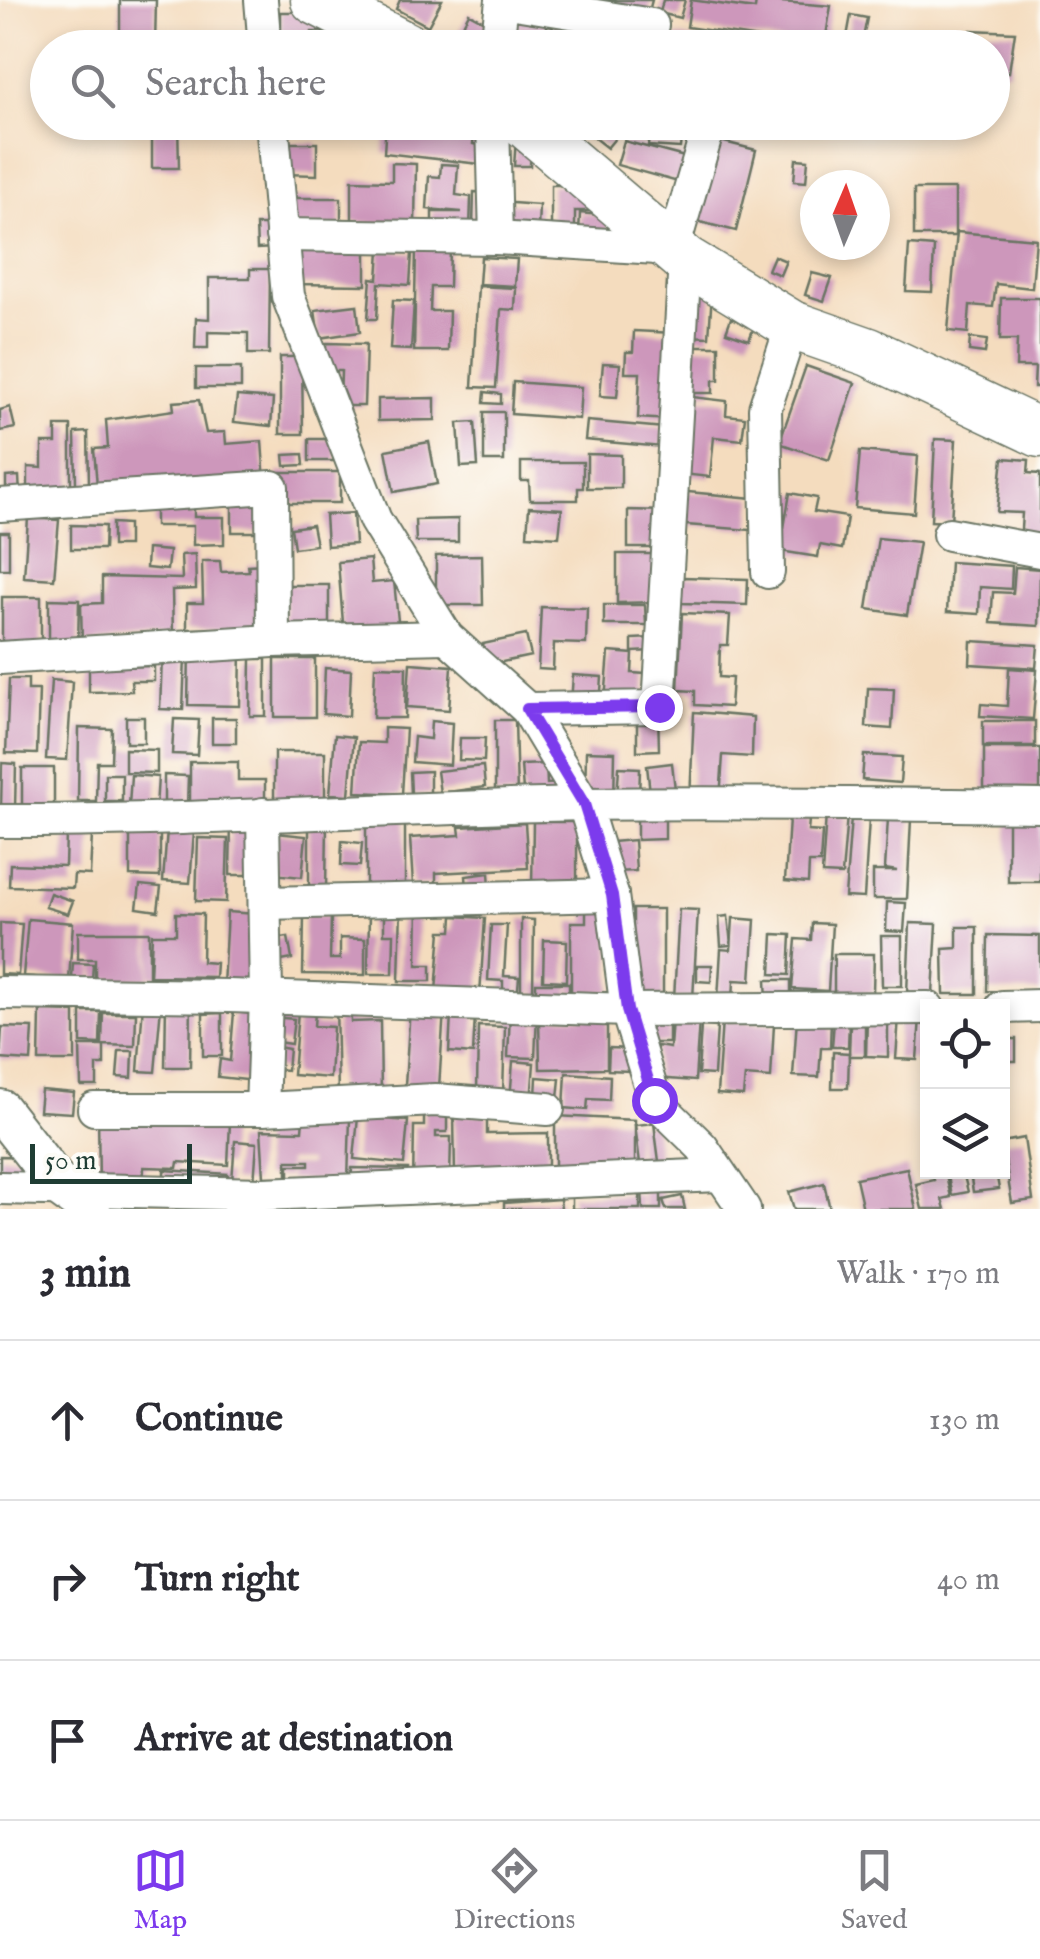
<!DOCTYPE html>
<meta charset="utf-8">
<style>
:root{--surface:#fff;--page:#f2f2f3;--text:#2b2b33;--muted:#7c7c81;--line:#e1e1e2;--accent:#7c3aed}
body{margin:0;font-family:"IM FELL English",serif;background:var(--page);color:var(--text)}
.controls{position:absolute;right:30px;bottom:30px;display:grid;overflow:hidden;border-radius:0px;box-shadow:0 5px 15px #0003}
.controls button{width:90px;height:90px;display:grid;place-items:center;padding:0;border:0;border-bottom:2px solid var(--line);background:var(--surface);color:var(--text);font:50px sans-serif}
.compass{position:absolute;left:800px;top:170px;width:90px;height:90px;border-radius:50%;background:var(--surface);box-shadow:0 5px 15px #0003;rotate:2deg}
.scale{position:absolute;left:30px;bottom:25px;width:162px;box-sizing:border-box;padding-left:10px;border:5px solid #1f3d34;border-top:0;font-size:28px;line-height:35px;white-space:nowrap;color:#1f3d34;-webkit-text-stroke:8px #fdfcf7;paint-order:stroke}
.stop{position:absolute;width:30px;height:30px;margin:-22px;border:8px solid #7c3aed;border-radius:50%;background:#fff}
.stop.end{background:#7c3aed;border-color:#fff;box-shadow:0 2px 10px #0008}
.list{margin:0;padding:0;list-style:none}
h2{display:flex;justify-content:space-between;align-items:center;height:130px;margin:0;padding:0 40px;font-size:42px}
h2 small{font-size:32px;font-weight:400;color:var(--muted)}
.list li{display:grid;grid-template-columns:65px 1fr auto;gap:30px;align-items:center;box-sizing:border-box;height:160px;padding:0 40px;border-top:2px solid var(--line)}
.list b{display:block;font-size:38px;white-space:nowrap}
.list em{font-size:32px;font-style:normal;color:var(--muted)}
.icon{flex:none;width:55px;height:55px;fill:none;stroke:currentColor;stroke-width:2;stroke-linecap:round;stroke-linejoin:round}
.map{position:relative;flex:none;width:1040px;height:1209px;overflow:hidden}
.search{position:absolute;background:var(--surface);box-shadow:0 5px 15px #0003;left:30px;right:30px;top:30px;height:110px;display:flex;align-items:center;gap:25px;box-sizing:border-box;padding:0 35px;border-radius:55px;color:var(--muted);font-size:38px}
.sheet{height:610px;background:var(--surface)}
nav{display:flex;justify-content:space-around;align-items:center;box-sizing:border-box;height:140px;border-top:2px solid var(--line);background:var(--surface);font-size:28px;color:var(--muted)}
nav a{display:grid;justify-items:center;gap:5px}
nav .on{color:var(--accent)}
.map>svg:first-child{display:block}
.building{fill:#cd97bb}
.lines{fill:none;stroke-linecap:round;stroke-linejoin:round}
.minor-casing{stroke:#6a7564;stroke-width:36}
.major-casing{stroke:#6a7564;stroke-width:44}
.highway-casing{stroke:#6a7564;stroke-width:51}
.minor{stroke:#fff;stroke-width:32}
.major{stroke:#fff;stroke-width:40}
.highway{stroke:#fff;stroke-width:48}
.route{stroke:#7c3aed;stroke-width:12}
</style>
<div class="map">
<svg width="1040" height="1209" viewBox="0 0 1040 1209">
<rect width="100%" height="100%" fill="#fdfcf7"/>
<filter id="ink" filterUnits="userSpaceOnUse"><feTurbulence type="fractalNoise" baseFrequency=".01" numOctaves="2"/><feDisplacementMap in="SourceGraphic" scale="20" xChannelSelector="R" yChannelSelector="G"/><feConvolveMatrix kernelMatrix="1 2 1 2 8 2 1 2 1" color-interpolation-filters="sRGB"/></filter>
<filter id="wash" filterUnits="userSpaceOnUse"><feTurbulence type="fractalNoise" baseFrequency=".0048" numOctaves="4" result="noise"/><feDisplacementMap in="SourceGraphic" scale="40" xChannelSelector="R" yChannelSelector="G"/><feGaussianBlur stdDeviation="2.25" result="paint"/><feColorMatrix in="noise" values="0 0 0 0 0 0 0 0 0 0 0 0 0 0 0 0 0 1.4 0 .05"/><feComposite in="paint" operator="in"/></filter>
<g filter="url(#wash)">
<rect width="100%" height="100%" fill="#f4dcbe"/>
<g id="blocks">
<g class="building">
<polygon points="120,0 156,0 155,48 120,48"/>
<polygon points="400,0 442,0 428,26 396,9"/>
<polygon points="590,0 652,0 647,19"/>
<polygon points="663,0 685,0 680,18 660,13"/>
<polygon points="691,0 755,9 756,0 831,6 824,48 687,27"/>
<polygon points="514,5 550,15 545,35 509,25"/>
<polygon points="281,12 320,12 321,32 312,32 312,48 281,48"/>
<polygon points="469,13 493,26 482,48 453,43"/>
<polygon points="555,13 586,20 581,41 551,35"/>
<polygon points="851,15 867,18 861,48 845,48"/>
<polygon points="596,20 652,38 648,48 608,48 589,42"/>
<polygon points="971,30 1015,32 1009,72 992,70 992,48 947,48 949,35 970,38"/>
<rect x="323" y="31" width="21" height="17"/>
<polygon points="677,36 699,41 698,48 674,48"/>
<polygon points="152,122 178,122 179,168 152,168"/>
<polygon points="386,122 475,122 473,144 481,145 480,164 384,153"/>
<polygon points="574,122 621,122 625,126 607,148"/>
<polygon points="650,125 682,128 680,148 648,146"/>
<polygon points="516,139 531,140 530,166 514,166"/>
<polygon points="716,140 756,150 736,231 696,221"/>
<polygon points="624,141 692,159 685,184 617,165"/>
<polygon points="283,143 317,143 317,175 283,174"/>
<polygon points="796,159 808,160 806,182 794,181"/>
<polygon points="392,163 416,164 415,225 352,222 352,180 392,181"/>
<polygon points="441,164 458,165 456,195 471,197 470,230 432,230 432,212 462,212 427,209 429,176 440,177"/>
<polygon points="551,185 574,185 593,211 575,211 575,228 551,228"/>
<rect x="914" y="189" width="41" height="47"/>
<polygon points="474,192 488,193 488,227 473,227"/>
<rect x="286" y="198" width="55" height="29"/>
<polygon points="499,202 539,205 538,230 497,227"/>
<polygon points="580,213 609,216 608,235 579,233"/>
<polygon points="256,225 273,225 274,248 257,249"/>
<polygon points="957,232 1036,239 1032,288 996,284 993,307 970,305 968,333 948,331"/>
<polygon points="294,240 366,241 366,285 294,284"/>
<polygon points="909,245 934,247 932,292 906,291"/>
<polygon points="416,248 450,248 449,287 431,287 430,311 449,311 448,351 414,351"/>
<polygon points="380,250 412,253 410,285 379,283 377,319 368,319 371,278 378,279"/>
<polygon points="774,256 786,261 780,275 768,270"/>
<polygon points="481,257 517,259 515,286 479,284"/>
<polygon points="250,269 270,269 269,354 248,354 248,333 208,332 208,348 195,348 196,318 209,319 209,278 250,278"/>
<polygon points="812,273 832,278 824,301 805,295"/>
<polygon points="478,286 516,288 515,310 501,309 496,388 472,387"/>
<polygon points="688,290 712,292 709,337 685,336"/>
<polygon points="1001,298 1040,298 1040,387 1034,387 1035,367 1016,367 1017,340 1000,340"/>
<polygon points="393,300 414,301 411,350 390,349"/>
<polygon points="357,305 360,332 319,338 315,310"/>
<polygon points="731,318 754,327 749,340 726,332"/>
<polygon points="634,331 674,333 670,420 638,418 640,373 625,373 626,352 633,352"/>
<polygon points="970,338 987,340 985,353 969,351"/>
<polygon points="326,343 366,344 364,406 340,406 341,371 326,371"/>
<polygon points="689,346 719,346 719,380 713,380 713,393 688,393"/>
<polygon points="280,357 302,357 303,434 280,434"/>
<polygon points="603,363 620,364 617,397 600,396"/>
<polygon points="806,366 855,383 829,460 779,443"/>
<rect x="196" y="368" width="45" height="20"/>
<polygon points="513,382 581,387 579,419 511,414"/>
<polygon points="485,392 501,394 501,404 484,403"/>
<polygon points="237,396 273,399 271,426 234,422"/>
<polygon points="684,396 727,401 726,415 745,417 742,440 714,437 710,477 681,474"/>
<polygon points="435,398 435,420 378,421 378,399"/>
<polygon points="199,400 206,433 225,432 226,444 262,441 265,483 97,486 94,449 108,448 106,420 174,410 173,402"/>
<polygon points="10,407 15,428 0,431 0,410"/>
<rect x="484" y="412" width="20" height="49"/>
<polygon points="587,421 664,428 662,447 585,440"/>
<polygon points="475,422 478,466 461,467 458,423"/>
<polygon points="56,426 71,426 71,495 28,494 28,467 42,468 42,443 56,443"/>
<polygon points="88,432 89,484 76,484 75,433"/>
<rect x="309" y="439" width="27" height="22"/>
<polygon points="935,439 956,440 951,522 931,521"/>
<polygon points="429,442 437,484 394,492 386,450"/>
<polygon points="860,451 918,456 914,513 855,508"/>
<polygon points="303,454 304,465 285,466 284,455"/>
<polygon points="587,454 621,455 621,488 587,488"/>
<polygon points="1003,458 1029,460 1028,473 1040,474 1040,547 1020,545 1022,513 997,512"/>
<polygon points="521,462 583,462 583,488 578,488 578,500 530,500 529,481 521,481"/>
<rect x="278" y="472" width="62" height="31"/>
<polygon points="19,476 20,496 6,497 6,477"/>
<polygon points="677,491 753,498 750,530 674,524"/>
<polygon points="790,493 817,498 814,512 847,517 842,549 820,545 818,557 780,551"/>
<polygon points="232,500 265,501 264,532 232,532"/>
<polygon points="155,507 194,507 194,517 224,517 224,544 193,545 193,526 155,526"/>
<polygon points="529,507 562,509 559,537 527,535"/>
<polygon points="628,510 666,511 665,548 628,548"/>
<polygon points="353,513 355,544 327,546 325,515"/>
<polygon points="28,518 59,520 54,579 24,577"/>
<polygon points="458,519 458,542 416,542 415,520"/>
<polygon points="112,523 128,524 128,546 112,546"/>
<polygon points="71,525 105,526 104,549 71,549"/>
<polygon points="312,525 316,545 294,548 291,528"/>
<rect x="0" y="532" width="9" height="37"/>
<polygon points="878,538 919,542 907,615 867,609"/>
<polygon points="147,549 169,551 167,570 146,568"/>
<polygon points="195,554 196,589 172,590 173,636 82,644 81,604 102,603 102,577 182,579 181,555"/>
<polygon points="617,554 660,554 660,602 617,603"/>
<polygon points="482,555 483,605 436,605 436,556"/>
<polygon points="370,559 372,583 394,581 399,631 344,635 338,562"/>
<polygon points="202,561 220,561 221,572 249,571 248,565 265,564 266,628 187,629 187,603 203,603"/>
<polygon points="950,562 1012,566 1011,589 980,587 979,614 947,612"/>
<polygon points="1015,567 1040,569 1039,626 991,623 993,592 1013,593"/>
<polygon points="682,577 748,579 747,605 681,603"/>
<polygon points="285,585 329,585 329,629 285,628"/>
<polygon points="2,597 41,597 41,652 2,651"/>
<polygon points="49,599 79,600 78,646 49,646"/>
<polygon points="604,605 645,605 646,625 604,625"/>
<polygon points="541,607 587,608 586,644 554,643 553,670 538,669"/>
<polygon points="682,613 730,615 728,645 720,645 719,677 732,678 730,707 695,705 695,691 678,690"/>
<polygon points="526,635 531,656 488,665 483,644"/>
<polygon points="652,638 653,651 632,652 632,639"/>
<polygon points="971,641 1038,645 1036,668 970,664"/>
<polygon points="189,648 241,648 240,706 188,705"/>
<polygon points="609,652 633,654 632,673 646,674 644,704 605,701"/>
<polygon points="162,656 185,657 183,710 160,709"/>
<polygon points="251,659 266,659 266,716 250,716"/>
<rect x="275" y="659" width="40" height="58"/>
<polygon points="89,661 116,667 154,666 154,681 131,681 132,691 89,692"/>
<polygon points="410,663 452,666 449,710 407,707"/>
<polygon points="375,666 406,667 405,718 373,718"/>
<polygon points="325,668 351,670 349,716 323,714"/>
<polygon points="1009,668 1037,670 1033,719 980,716 981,704 1007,706"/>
<polygon points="573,675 602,677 600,705 571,703"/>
<polygon points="9,679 28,679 28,690 39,690 37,754 6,753"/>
<polygon points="51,680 72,682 67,760 46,759"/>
<polygon points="868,688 894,689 892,729 866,727"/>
<polygon points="637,711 658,711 659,750 637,751"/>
<polygon points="694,712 753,717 752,757 723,755 720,800 690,799"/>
<rect x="126" y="717" width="18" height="26"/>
<rect x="212" y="718" width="24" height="25"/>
<polygon points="174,719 199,720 197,755 172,754"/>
<polygon points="495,720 515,720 517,796 495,796"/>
<polygon points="431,721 452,723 450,765 412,762 414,737 430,739"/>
<rect x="983" y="721" width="52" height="25"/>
<polygon points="79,728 112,729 111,762 97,762 96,801 78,801"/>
<polygon points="384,728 406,729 402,794 356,792 359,742 384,743"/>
<polygon points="335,735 354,737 349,795 330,794"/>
<polygon points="460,738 485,738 484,761 459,760"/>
<rect x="984" y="748" width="56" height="41"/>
<polygon points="125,749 157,750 157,773 125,772"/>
<polygon points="586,751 615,752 614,803 585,803"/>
<rect x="274" y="752" width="51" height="49"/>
<polygon points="864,755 902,757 900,783 862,780"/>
<polygon points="190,762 238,762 238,780 265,780 265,801 190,804"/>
<polygon points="2,763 16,764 15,809 1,809"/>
<polygon points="672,763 676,798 651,801 647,766"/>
<polygon points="546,764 547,784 562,783 563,801 524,804 521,765"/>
<polygon points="483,766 485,787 440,793 437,771"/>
<polygon points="619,767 640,768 639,799 617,798"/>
<polygon points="22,768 54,768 54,811 22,812"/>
<polygon points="430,771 430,794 411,794 410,772"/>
<rect x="105" y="774" width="17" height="27"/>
<polygon points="131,775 158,777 156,808 129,806"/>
<polygon points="164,775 188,776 187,806 164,806"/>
<rect x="1008" y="810" width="32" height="72"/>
<polygon points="826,814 847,815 842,875 822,874"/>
<polygon points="637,815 665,816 665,839 637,840"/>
<rect x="366" y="817" width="39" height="79"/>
<polygon points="851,817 869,819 864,898 845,897"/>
<polygon points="888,818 911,819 907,899 873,899 873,871 897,871 885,869"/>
<polygon points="789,819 809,820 808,831 822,832 820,863 809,863 808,883 785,881"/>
<polygon points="231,820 261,820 260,875 230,875"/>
<polygon points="533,822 577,822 577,889 532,889"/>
<polygon points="309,823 327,823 326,889 309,888"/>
<polygon points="525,823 528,868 436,873 436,884 413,885 410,838 460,835 459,827"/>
<polygon points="167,830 194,832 190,883 163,881"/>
<polygon points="130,833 160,833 160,877 130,876"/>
<polygon points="276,833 306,836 302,877 272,874"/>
<polygon points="66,834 92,835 90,875 74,874 73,888 9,886 10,864 65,866"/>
<polygon points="198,838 228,839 226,902 196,901"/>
<polygon points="634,840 636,871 614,872 612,842"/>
<polygon points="342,841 362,843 360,866 341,865"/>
<polygon points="489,873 490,886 467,888 466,876"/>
<polygon points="140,885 161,887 158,911 137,908"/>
<polygon points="50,893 73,901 68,914 45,907"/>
<polygon points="887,902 906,903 904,932 886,931"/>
<polygon points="401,906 418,906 417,965 431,965 431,981 399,981"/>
<polygon points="586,907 610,907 611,992 571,993 571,922 586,922"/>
<rect x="633" y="909" width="30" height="89"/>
<polygon points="679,909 698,910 693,999 674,998"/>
<polygon points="369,910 384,910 384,934 394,934 393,974 368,974"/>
<polygon points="227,912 256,914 252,987 223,986"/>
<polygon points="176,913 203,914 202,962 216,963 215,977 150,976 152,934 176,934"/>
<polygon points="304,915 331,916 330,959 340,959 340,938 365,939 365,975 303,974"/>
<polygon points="453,916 485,918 480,995 436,991 441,931 452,931"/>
<polygon points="728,916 731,945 721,946 719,917"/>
<polygon points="733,918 755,920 751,981 734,980 733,1000 718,999 721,949 731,950"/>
<polygon points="28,919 73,923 69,980 23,976"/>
<polygon points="521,919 534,920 533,993 521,993"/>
<polygon points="0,923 22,924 18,975 0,974"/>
<polygon points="812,923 832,924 828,991 792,989 796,939 811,940"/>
<polygon points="910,923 937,924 933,994 907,993"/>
<polygon points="491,925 507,925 504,976 519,977 517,999 503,998 503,981 488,980"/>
<polygon points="957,927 977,927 977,994 944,994 943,949 957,948"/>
<polygon points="78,932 149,932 149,979 95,979 95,959 78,959"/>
<polygon points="773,934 791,935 789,975 771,974"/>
<polygon points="988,935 1040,936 1040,992 987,991"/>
<polygon points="881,936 902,936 902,986 882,986"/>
<polygon points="288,937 292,959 271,963 268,940"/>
<polygon points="544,940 567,941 566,981 543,980"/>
<polygon points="834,954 874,954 873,992 834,992"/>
<polygon points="73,963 93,964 92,979 72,978"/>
<polygon points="697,965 712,965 711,982 697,981"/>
<polygon points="766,980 791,980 791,1001 767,1001"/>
<rect x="536" y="983" width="33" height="14"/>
<polygon points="166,1000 191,1001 190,1067 165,1067"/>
<polygon points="336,1003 350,1003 351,1022 380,1021 381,1096 338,1097"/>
<polygon points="143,1004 161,1006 155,1072 138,1071"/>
<polygon points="410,1007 444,1009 439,1088 405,1085"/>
<polygon points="40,1011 75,1012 75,1061 39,1061"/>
<polygon points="298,1011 315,1012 314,1026 333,1027 330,1078 293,1075"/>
<polygon points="81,1012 101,1012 100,1044 81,1043"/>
<polygon points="234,1012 261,1015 256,1081 218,1077 220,1059 230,1061"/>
<polygon points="103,1013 136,1013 135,1046 102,1045"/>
<polygon points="222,1013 222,1056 203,1056 203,1014"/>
<polygon points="510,1013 537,1014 535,1058 508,1057"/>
<polygon points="451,1014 475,1015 473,1054 449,1052"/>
<polygon points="899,1016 920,1017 917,1060 896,1059"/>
<polygon points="272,1017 294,1019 291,1044 270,1041"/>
<polygon points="539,1017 607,1017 607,1068 540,1069"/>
<polygon points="672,1018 699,1020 695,1081 655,1078 657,1046 670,1048"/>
<polygon points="797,1018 831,1020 830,1048 821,1048 819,1077 793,1076"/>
<polygon points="867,1018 888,1019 888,1057 866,1056"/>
<rect x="650" y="1020" width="19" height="23"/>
<polygon points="722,1020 774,1024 771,1078 745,1076 743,1096 717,1094"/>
<polygon points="834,1021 849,1022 848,1047 832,1047"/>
<polygon points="850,1025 865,1025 865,1056 849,1056"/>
<polygon points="478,1026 505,1027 503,1094 477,1093"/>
<polygon points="701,1026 717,1027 714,1075 698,1074"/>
<polygon points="2,1027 33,1028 31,1061 0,1059"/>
<rect x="1002" y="1039" width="14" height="22"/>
<polygon points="80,1046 104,1046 104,1065 97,1065 97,1086 81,1086"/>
<polygon points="278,1047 289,1049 287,1070 276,1069"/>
<polygon points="609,1048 631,1049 630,1071 608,1070"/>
<polygon points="119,1051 133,1051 132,1078 117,1077"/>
<polygon points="833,1052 849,1053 848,1088 832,1088"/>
<polygon points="513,1061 534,1063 531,1102 510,1101"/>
<polygon points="566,1073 610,1076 609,1100 588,1099 587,1110 564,1108"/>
<polygon points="537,1077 560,1079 558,1098 536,1097"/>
<polygon points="41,1090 74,1093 72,1113 39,1111"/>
<polygon points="424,1109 447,1110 447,1132 436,1132 436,1137 451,1137 450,1181 413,1185 414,1126 424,1126"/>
<polygon points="98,1111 230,1122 228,1165 178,1162 177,1168 144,1167 143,1188 99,1186"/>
<polygon points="454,1114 487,1114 487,1134 548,1133 548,1176 455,1178"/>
<polygon points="555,1116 635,1120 635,1172 555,1171"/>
<polygon points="358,1117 408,1121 404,1164 354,1159"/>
<polygon points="303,1118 350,1118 348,1181 289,1180 289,1165 309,1165 309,1161 287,1161 287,1177 264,1177 261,1130 302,1131"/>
<polygon points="654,1123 660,1169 641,1171 635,1125"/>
<polygon points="1024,1138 1033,1200 1012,1203 1002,1142"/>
<polygon points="235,1141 257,1143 254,1183 232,1181"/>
<polygon points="0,1156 30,1157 30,1177 0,1177"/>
<polygon points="352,1168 408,1169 408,1185 351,1184"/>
<polygon points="907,1168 916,1209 863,1209 856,1178"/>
<polygon points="164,1170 228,1174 226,1192 164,1188"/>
<polygon points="932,1172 945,1172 951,1197 942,1199 945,1209 922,1209 916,1184 934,1180"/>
<polygon points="947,1172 963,1172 968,1192 952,1195"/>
<polygon points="970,1172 996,1172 999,1189 973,1192"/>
<polygon points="824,1183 830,1209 794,1209 789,1192"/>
<polygon points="642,1188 661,1188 661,1209 643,1209"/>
<polygon points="640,1194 640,1209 572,1209 572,1195"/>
<polygon points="682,1196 685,1209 666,1209 663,1200"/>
<polygon points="560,1199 561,1209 504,1209 504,1203"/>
</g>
</g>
</g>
<g filter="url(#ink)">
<use href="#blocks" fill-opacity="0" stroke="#6a7564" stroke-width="2.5"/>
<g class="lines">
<defs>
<g id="minor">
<polyline points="261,0 265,48"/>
<polyline points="502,1 652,25"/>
<polyline points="497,48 502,0"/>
<polyline points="272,122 288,296 375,520 447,637 527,709 584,804 612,895 627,1010 655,1101 702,1147 744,1209"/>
<polyline points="493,122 496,238"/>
<polyline points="282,235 496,238 673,249 710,122"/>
<polyline points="0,505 272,487 273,641"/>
<polyline points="949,534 1040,551"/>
<polyline points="768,572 765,408 792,325"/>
<polyline points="0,658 273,641 447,637"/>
<polyline points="527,709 659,707 685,260"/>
<path d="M0,821c195,0 389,-13 584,-17 152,-2 304,0 456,2"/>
<polyline points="266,903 612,895"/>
<polyline points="0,993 229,996 627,1010 928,1008"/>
<polyline points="1002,1007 1040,1006"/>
<polyline points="94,1109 262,1109 435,1100 548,1109"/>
<polyline points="262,1109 266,997 263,814"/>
<polyline points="0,1188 264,1194 720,1175"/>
</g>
<polyline id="major" points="0,1110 60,1187 90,1209"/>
<g id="highway">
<polyline points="315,0 409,48"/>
<polyline points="523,122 685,260 792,325 869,352 1040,433"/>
</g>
</defs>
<use href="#minor" class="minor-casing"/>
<use href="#major" class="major-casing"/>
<use href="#highway" class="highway-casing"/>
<use href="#minor" class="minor"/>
<use href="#major" class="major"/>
<use href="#highway" class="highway"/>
</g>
</g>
<g class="lines" filter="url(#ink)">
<polyline class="route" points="654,1100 627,1010 612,895 584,804 527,709 659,707"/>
</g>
</svg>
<div class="controls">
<button><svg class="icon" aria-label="locate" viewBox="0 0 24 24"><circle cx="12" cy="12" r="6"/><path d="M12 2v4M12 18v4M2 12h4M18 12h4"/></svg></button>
<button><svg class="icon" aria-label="layers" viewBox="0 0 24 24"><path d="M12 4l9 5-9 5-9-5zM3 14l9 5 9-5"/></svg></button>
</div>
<svg class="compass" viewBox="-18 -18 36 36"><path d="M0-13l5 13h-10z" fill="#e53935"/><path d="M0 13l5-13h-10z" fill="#7c7c81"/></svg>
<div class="scale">50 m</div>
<div class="stop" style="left:654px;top:1100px"></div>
<div class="stop end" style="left:659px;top:707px"></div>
<div class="search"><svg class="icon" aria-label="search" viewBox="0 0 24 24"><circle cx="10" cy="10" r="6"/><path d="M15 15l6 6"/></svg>Search here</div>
</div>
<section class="sheet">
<h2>3 min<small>Walk · 170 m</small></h2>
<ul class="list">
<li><svg class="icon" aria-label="ahead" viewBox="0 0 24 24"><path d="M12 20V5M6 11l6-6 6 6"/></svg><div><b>Continue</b></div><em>130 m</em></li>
<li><svg class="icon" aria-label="right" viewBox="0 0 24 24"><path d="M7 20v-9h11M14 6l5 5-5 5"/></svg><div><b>Turn right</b></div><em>40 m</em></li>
<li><svg class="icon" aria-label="arrive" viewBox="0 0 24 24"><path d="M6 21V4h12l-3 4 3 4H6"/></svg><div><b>Arrive at destination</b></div></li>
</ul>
</section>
<nav>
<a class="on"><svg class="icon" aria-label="map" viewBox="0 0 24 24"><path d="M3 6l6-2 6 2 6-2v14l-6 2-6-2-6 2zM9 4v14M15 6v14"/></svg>Map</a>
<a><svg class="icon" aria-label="directions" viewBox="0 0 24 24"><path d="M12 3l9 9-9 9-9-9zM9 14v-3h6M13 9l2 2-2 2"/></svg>Directions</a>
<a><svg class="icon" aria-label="saved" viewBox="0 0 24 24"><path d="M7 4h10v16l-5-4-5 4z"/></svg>Saved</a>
</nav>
